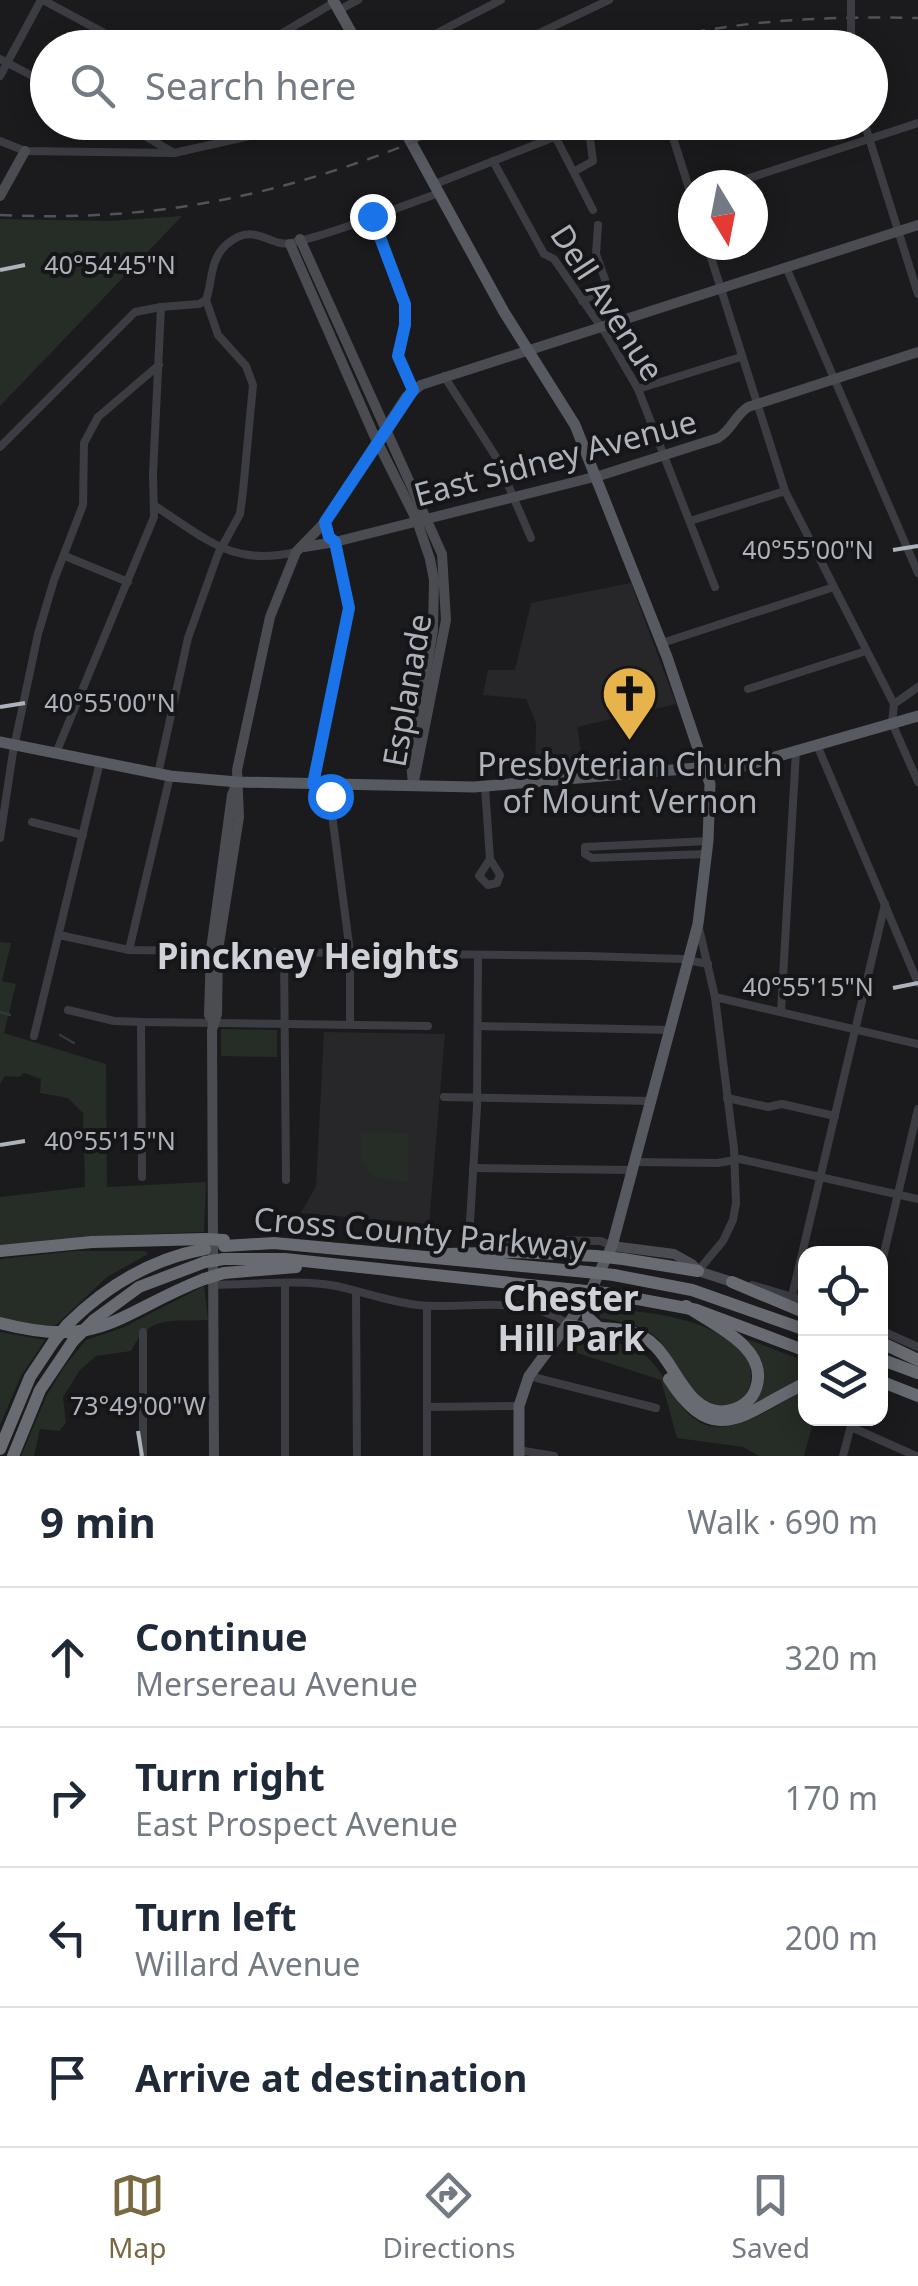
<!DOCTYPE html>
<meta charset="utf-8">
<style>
:root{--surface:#fff;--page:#f2f2f3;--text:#1f2937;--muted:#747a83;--line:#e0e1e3;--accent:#796840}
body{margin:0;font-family:"Noto Sans",sans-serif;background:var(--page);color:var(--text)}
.controls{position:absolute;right:30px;bottom:30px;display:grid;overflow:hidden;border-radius:20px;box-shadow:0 5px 25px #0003}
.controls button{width:90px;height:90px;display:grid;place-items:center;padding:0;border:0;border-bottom:2px solid var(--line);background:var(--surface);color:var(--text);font:50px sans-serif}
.compass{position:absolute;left:678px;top:170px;width:90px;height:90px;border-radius:50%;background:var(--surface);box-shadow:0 5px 25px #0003;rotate:170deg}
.stop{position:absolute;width:30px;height:30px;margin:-22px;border:8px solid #1a73e8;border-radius:50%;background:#fff}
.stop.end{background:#1a73e8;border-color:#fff;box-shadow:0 2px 10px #0008}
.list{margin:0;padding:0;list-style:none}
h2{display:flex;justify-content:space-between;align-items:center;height:130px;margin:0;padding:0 40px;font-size:42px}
h2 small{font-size:32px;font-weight:400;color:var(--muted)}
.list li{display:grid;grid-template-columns:65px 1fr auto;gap:30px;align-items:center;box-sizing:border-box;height:140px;padding:0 40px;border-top:2px solid var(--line)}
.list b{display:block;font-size:38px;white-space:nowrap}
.list p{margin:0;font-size:32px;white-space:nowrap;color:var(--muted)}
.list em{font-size:32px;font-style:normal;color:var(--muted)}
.icon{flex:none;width:55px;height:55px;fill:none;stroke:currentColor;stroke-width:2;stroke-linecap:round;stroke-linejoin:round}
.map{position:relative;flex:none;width:918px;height:1456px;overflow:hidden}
.search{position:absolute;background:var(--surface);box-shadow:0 5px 25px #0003;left:30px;right:30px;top:30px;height:110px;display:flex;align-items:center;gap:25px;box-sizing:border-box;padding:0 35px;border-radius:55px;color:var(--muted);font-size:38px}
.sheet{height:690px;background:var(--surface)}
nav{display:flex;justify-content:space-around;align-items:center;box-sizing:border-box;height:140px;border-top:2px solid var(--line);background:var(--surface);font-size:28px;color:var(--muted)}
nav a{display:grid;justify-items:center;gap:5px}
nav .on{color:var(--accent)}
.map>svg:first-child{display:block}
.built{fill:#27272a}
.green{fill:#252d26}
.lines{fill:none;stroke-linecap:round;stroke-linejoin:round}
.stream{stroke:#313a41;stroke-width:2.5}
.street{stroke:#3c3d42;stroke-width:8}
.secondary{stroke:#4a4c52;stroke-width:10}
.primary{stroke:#585a61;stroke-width:11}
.highway{stroke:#686b72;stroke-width:12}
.rail{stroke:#515359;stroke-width:2.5;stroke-dasharray:12 10;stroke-linecap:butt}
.street-bridge{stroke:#3c3d42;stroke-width:8}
.highway-bridge{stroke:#686b72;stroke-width:12}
.route{stroke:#1a73e8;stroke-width:12}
.ticks{fill:none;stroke:#aeb2bb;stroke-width:4}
.labels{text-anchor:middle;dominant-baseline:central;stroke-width:8;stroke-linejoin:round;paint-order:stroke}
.street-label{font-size:32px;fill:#aeb2bb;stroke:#161618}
.poi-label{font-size:32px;fill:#aeb2bb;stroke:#161618}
.neighbourhood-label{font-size:35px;font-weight:bold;fill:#cfd1d8;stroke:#161618}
.ticks-label{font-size:25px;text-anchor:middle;fill:#aeb2bb;stroke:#161618;stroke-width:8;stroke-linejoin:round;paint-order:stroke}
</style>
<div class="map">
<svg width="918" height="1456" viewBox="0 0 918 1456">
<rect width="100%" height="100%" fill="#1b1b1d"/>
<g class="built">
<polygon points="631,583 676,704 577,727 584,768 535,773 536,723 526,699 483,695 488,670 515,670 531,603"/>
<polygon points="324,1032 445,1034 429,1224 301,1213 316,1186"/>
</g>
<g class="green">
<polygon points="182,216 0,406 0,219 109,221"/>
<polygon points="0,942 11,943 2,981 16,984 4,1033 106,1064 107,1187 206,1182 204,1232 122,1235 0,1246 0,1197 85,1187 83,1113 68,1098 40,1093 41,1079 24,1073 19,1077 5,1076 0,1084"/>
<polygon points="221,1029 277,1030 277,1057 221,1056"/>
<polygon points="361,1132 409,1133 408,1182 374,1178 361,1159"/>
<polygon points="75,1251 145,1251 148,1254 107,1277 56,1325 38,1328 0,1319 0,1259"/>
<path d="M204,1286l4,34c-37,2 -59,-6 -77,31l-35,5 -16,14 -17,27 3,26 -7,8 -19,-2 -6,27h-13l25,-59 18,-30 22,-27 36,-12z"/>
<path d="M598,1308c45,3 105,8 140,39 27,25 9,72 -27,58 -29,-11 -35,-53 -59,-71 -15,-10 -34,-13 -52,-16z"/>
<polygon points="0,1332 45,1340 21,1376 0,1425"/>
<path d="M747,1339l58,22v18l-57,30c23,-24 17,-46 -1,-70z"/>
<path d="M576,1342c18,0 38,-1 55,5 42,15 42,88 97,79 26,-4 54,-24 77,-37l1,29 8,1 -10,37h-45l-16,-9 -66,-9 -16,-58 -99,-32z"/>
</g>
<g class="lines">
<g class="stream">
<polyline points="0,1012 10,1015"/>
<polyline points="60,1035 74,1043"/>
</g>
<g class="street">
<polyline points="43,0 132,48"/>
<polyline points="339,10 358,0"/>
<polyline points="257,48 335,2"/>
<polyline points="408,48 501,0"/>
<polyline points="508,48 609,0"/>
<polyline points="0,59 48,84"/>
<polyline points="0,76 41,0"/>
<polyline points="121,122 174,153"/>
<polyline points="664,122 670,128 693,201"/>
<polyline points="864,122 918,294"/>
<polyline points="555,136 593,210"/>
<polyline points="0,141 25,151 174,153 313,122"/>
<polyline points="493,161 544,254 554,259 606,334 638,389 715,587"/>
<polyline points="575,171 593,161 588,124 592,122"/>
<polyline points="435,184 575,129"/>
<polyline points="728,185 918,123"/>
<polyline points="373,216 405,304 405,325 397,352 413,390"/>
<polyline points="707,245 785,491 894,704 892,723 918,782"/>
<polyline points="786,267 918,573"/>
<path d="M206,300c7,-19 3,-40 21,-56 28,-24 42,4 65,-1 49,-12 99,-33 147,-50"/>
<polyline points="582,301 608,288 596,254 598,225"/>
<polyline points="444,376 496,457 531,538"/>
<polyline points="638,389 741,357"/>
<polyline points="0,447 135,312 161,307"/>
<path d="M155,506c52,33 77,61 141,46"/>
<polyline points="690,521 785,491"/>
<polyline points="65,556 128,582"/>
<polyline points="662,643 834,587"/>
<polyline points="748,689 866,651"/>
<polyline points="894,704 918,687"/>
<polyline points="817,745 918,983"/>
<polyline points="56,753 154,517 153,474 161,307 199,304 206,300"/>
<polyline points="158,774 188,638 218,554 240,514 243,491 253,385 246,366 218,335 206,300"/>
<polyline points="313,784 349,608 335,542"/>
<polyline points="328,784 350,952 350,1024"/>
<polyline points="485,787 490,859 500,875 497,883 488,885 479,876 490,859"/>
<polyline points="32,822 83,835"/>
<polyline points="0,838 13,752 38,634 54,580 83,505 84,443 98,417 159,365"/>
<polyline points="707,854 592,858 585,854 585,847 708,841"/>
<polyline points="59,935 129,950 587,956 682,959 708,964"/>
<polyline points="129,950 170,776"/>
<polyline points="284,952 286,1180"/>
<polyline points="478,955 477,1107 469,1238 601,1241 612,1246"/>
<polyline points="715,997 918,1044"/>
<polyline points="68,1010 114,1021 141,1022 428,1026"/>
<polyline points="781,1012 796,751"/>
<polyline points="141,1022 142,1177"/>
<polyline points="478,1026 671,1030"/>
<polyline points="34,1036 100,762"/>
<polyline points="444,1097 652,1101"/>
<polyline points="727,1098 768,1107 782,1104 835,1116"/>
<polyline points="635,1162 718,1163 740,1159 918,1199"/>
<polyline points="473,1168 633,1170"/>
<polyline points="880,1270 918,1109"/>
<polyline points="698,1271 723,1241 733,1220 736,1203 734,1149 715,997 698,924"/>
<path d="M213,1285c38,0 87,-6 123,1 28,6 54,16 82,19 49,5 106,-12 150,19"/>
<polyline points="285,1285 285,1456"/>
<polyline points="752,1285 806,1301"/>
<polyline points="356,1292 357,1456"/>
<polyline points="792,1296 885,904"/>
<polyline points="427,1306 427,1456"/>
<polyline points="880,1330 918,1347"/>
<polyline points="143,1332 143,1456"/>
<polyline points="529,1376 656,1408"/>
<polyline points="427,1407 519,1406"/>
<polyline points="851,1427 916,1456"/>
<polyline points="518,1450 554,1456"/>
<polyline points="843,1456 853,1418"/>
</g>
<g class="secondary">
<polyline points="0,196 25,151"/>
<polyline points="300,239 442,554 446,620 413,786"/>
<polyline points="290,244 373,433 417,521 430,559 434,580 433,630 411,762 413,785"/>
<path d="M304,547l31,-5 267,-67 116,-37c14,-8 17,-23 30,-31l170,-55"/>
<polyline points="213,1021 209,1015 211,950 232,795 237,783"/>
<polyline points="612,1246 674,1254 692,1264 698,1271 732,1282"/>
<polyline points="214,1456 212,1030 217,1014 218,950 239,817 237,770 270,617 296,552 325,522 406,397 421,385 918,225"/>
</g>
<g class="primary">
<polyline points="333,0 360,48"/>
<polyline points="400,122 504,312 575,425 667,657 710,784 708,841 698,924 612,1246 587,1298 529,1376 519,1406 519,1456"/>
<polyline points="0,742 170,776 237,782 474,787 696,768 730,770 918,716"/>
</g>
<g class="highway">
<polyline points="224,1246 274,1243 587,1272"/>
<polyline points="0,1251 92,1242 205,1239"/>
<polyline points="448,1254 517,1252 596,1256"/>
<polyline points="224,1259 285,1259 577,1290"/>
<polyline points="623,1259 698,1271"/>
<polyline points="224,1273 296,1267"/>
<polyline points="614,1275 692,1290 806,1330"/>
<polyline points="732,1282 806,1313"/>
<polyline points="605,1293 697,1310 806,1351"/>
<polyline points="587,1298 588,1318 599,1328"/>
<polyline points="94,1320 139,1287 205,1262"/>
<path d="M0,1323c103,27 117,-10 204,-44"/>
<path d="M67,1325c39,-39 84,-66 138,-76"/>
<path d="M568,1325c31,7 64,-4 88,22 21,21 34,70 71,64 13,-2 25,-10 29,-23 14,-40 -44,-64 -70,-82"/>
<polyline points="880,1342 918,1360"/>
<polyline points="880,1359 918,1373"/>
<path d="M669,1379c47,73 76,32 137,4"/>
<polyline points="880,1381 918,1396"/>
<polyline points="0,1449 30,1377 54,1341"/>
<polyline points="13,1456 40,1390 73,1341"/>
</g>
<g class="rail">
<path d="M629,48c94,-28 191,-32 289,-30"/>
<path d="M0,215c172,8 304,-25 462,-93"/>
</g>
<polyline class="street-bridge" points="851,0 851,38"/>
<g class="highway-bridge">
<polyline points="205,1239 224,1240"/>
<polyline points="596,1256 623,1259"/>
<polyline points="205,1262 224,1259"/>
<polyline points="587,1272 614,1275"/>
<polyline points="204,1279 224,1273"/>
<polyline points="577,1290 605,1293"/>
<polyline points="54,1341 67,1325"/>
<polyline points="73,1341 94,1320"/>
</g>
</g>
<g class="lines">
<polyline class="route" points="330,796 328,784 313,784 349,608 335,542 329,537 325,522 413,390 398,356 405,325 405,304 372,216"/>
</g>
<path class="ticks" d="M0,270l25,-5M893,550l25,-4M0,707l25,-4M893,988l25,-5M0,1145l25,-4M138,1431l4,25"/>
<defs>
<symbol id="church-pin" viewBox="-11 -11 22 30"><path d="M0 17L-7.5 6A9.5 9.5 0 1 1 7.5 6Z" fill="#e6b44a" stroke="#161618"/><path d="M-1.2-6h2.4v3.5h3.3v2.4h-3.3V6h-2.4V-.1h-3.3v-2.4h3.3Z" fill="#111"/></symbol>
</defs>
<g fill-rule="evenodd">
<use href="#church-pin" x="598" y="662" width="63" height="86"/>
</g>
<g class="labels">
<g class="street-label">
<text transform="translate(608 302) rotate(57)">Dell Avenue</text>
<text transform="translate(555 457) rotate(-15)">East Sidney Avenue</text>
<text transform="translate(406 690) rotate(-80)">Esplanade</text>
<text transform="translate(420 1232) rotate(5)">Cross County Parkway</text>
</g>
<g class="poi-label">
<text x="630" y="763">Presbyterian Church<tspan x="630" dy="37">of Mount Vernon</tspan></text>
</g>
<g class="neighbourhood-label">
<text x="308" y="955">Pinckney Heights</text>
<text x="571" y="1297">Chester<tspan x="571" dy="40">Hill Park</tspan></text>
</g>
</g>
<g class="ticks-label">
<text x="110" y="274">40°54'45"N</text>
<text x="808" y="559">40°55'00"N</text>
<text x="110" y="712">40°55'00"N</text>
<text x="808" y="996">40°55'15"N</text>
<text x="110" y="1150">40°55'15"N</text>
<text x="138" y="1415">73°49'00"W</text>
</g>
</svg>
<div class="controls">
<button><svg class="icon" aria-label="locate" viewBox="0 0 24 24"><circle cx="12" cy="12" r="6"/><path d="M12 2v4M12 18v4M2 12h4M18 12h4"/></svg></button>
<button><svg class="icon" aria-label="layers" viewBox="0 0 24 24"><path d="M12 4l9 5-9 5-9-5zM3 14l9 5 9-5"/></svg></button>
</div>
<svg class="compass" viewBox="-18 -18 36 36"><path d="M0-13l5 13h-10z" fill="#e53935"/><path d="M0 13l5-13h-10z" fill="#747a83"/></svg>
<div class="stop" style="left:330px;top:796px"></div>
<div class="stop end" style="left:372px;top:216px"></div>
<div class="search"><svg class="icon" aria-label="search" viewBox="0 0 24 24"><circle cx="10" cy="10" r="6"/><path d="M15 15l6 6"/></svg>Search here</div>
</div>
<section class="sheet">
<h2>9 min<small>Walk · 690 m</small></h2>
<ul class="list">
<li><svg class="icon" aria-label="ahead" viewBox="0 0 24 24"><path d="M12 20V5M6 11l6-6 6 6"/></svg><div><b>Continue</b><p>Mersereau Avenue</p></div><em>320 m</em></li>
<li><svg class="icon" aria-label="right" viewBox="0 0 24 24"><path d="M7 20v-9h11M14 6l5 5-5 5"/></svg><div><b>Turn right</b><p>East Prospect Avenue</p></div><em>170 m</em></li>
<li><svg class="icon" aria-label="left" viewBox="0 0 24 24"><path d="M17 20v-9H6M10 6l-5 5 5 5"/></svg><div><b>Turn left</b><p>Willard Avenue</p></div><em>200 m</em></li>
<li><svg class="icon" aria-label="arrive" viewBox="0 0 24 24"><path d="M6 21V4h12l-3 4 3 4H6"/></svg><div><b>Arrive at destination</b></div></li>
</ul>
</section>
<nav>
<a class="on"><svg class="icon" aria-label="map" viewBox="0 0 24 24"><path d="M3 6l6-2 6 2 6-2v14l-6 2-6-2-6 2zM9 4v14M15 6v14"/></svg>Map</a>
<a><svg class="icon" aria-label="directions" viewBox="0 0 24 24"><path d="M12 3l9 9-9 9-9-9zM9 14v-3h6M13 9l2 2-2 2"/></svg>Directions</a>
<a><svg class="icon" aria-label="saved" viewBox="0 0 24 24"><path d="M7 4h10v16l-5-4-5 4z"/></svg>Saved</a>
</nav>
